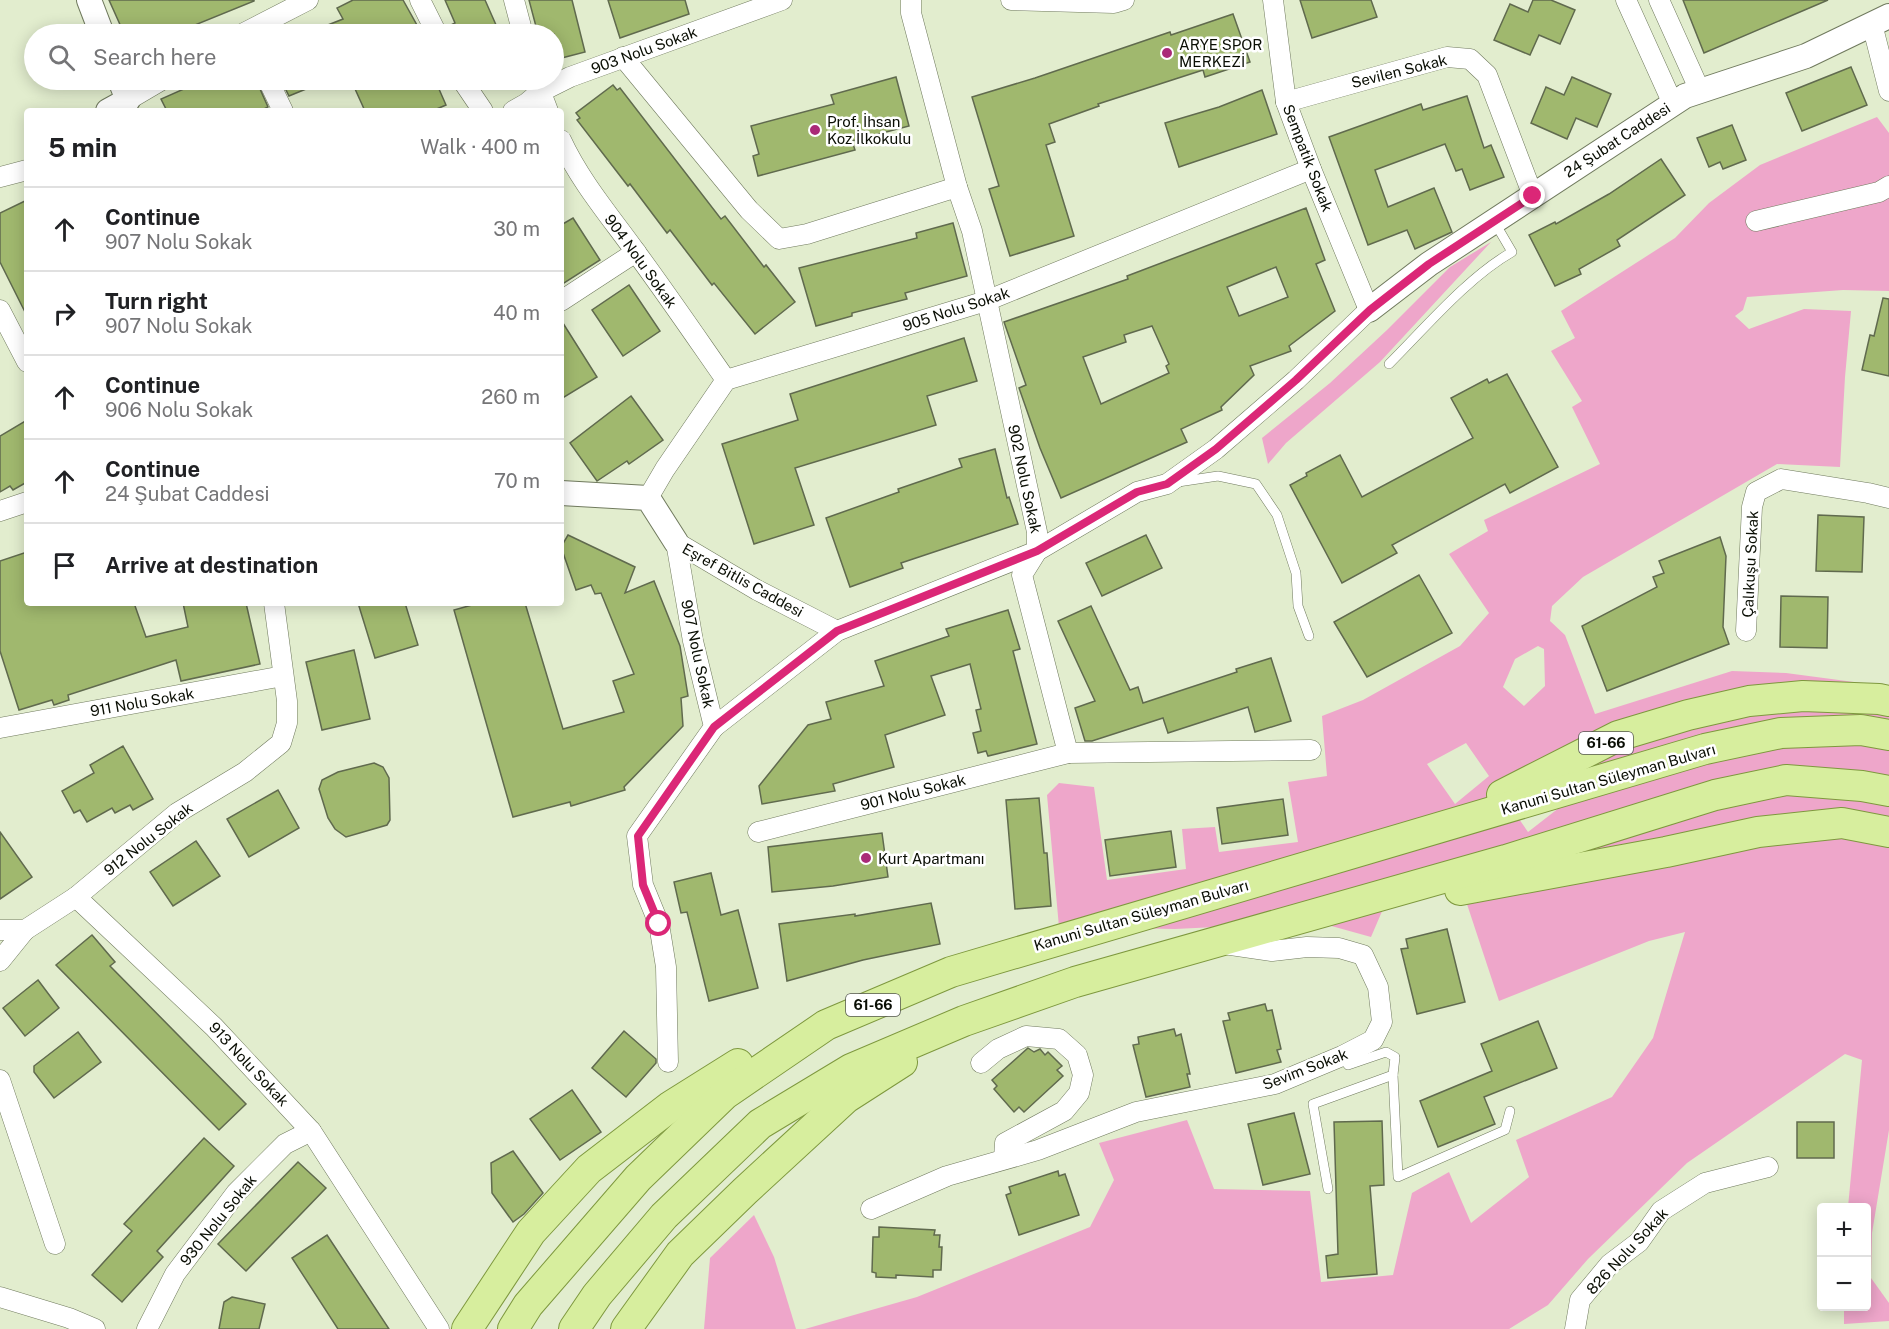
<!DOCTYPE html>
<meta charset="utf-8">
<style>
:root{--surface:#fff;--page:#f6f6f6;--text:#202124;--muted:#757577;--line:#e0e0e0}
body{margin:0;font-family:"Public Sans",sans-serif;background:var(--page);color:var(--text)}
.controls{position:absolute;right:18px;bottom:18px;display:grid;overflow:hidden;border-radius:6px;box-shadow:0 3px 15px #0003}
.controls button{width:54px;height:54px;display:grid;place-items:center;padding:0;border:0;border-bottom:2px solid var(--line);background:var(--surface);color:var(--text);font:30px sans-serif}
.stop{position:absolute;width:18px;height:18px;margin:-14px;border:4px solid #db2777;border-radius:50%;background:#fff}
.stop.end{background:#db2777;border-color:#fff;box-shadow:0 2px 6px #0008}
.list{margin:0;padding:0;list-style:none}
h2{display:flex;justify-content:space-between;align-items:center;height:78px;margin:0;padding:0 24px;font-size:26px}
h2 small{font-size:20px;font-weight:400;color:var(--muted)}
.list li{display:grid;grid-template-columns:39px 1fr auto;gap:18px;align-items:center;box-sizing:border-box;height:84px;padding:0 24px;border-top:2px solid var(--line)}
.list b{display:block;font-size:22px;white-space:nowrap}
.list p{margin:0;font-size:20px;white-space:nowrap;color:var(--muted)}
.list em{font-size:20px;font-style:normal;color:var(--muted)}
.icon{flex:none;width:33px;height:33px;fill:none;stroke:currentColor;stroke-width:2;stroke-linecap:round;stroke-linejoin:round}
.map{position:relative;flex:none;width:1889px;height:1329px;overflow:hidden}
.search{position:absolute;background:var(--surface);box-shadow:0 3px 15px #0003;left:24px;top:24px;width:540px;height:66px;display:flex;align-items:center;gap:15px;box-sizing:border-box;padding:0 21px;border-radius:33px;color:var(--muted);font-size:22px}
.panel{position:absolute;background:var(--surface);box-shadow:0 3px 15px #0003;left:24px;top:108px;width:540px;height:498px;border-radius:6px}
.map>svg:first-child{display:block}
.green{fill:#eea6ca;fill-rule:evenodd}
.building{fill:#a0b86e;stroke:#606a4e;stroke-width:1.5;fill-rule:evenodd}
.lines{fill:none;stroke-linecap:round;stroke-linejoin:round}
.service-casing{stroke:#707a5e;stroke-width:10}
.minor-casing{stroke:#707a5e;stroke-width:21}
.tertiary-casing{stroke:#707a5e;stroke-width:26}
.primary-casing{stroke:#7e983e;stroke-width:32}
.service{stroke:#fff;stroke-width:9}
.minor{stroke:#fff;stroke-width:20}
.tertiary{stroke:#fff;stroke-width:24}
.primary{stroke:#d7ee9e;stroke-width:30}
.route{stroke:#db2777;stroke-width:8}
.poi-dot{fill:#aa2a78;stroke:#fff;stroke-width:2}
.labels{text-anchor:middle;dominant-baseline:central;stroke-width:5;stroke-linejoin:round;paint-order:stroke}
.shield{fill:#fff;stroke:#54564f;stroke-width:1.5}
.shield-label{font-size:14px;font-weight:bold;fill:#0a0e04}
.poi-label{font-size:15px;fill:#0a0e04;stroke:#fff;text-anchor:start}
.street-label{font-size:15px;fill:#0a0e04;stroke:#fff}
</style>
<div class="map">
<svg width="1889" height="1329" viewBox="0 0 1889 1329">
<rect width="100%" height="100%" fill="#e2edce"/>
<g class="green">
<path d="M1877,117l12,16v158l-46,-1 -96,7 -4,13 -8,6 14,13 55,-20 47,2 -6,66 -5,90 -63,-3 -194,113 -31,29 -2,15 15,14 30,79 137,-43 54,2 83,11 20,7v439l-17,103 -1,45 18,25v18l-45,3v-17l22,-1v-98l-18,-1 14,-147 -17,-6 -158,109 -99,96 -40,46 -39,24h-704l112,-32 173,-70 24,-47 -15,-37 88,-23 27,69 96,2 11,91 72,-7 19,-82 37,-21 22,51 58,-46 -13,-37 96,-43 41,-59 32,-106 -36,9 -150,60 -38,-115 -75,16 -15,35 -54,-15 -142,7 -116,-2 -12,-132 12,-12 35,4 13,93 79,-11 -4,-40 33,-2 4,25 79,-10 -10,-60 39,-6 -5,-60 41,-16 97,-54 29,-33 -40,-59 39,-23 -4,-11 116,-56 -28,-57 10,-6 -31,-50 24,-13 -14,-27 114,-73 34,-35 51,-38zM1538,646l6,3 1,37 -21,20 -21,-19 12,-28zM1466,743l23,33 -34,28 -28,-40zM1503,796l70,1 -45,35z"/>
<polygon points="1491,242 1380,362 1286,443 1268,464 1262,438 1330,383 1387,330 1450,267"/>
<polygon points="754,1215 774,1257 796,1329 704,1329 710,1258"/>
</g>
<g class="building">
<polygon points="109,0 254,0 254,1 180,31 182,34 132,34 128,26 122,29"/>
<polygon points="353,0 403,0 418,27 404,34 305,34 343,19 337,8"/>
<polygon points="445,0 485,0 500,34 449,34 447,27 455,23"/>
<polygon points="529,0 572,0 585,52 554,60 554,34 538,34"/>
<polygon points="608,0 685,0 689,14 620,38"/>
<polygon points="1300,0 1371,0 1377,17 1312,38"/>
<polygon points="1533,0 1551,0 1575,10 1560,44 1539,35 1530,55 1494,40 1510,4 1528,12"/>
<polygon points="1683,0 1828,0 1704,53"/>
<polygon points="1233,14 1250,62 1205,77 1203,70 1098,104 1099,106 1049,124 1055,142 1046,145 1074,236 1010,256 989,189 999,186 972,97 1035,78 1170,32 1171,35"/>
<polygon points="1851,67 1867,105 1802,131 1786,93"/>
<polygon points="896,77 909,126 852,141 855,150 758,176 753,156 759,154 751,126 834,104 831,95"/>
<polygon points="1572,77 1611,94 1597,127 1576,118 1567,139 1531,123 1546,87 1564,95"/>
<polygon points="204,80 256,80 268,107 260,111 167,111 161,99"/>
<polygon points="281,80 328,80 289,96"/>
<polygon points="351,80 435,80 446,105 432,111 365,111"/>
<polygon points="613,85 617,90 620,88 721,219 725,216 764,267 766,265 795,302 755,334 714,283 712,285 670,230 667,233 630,184 628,186 577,120 580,118 576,113"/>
<polygon points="1262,90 1277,134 1179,167 1165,123 1219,107"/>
<polygon points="1467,96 1484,148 1491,145 1504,177 1470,190 1462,169 1456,171 1445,144 1375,170 1388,207 1434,188 1452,232 1415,249 1407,230 1368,245 1329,137 1421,104 1423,110"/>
<polygon points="1732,125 1746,160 1723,169 1720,162 1709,167 1697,138"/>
<polygon points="1661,159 1685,195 1617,240 1620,246 1579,269 1581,274 1555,286 1529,235 1555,222 1556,224 1609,194"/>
<polygon points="27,200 27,316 0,262 0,213"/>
<path d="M1306,208l19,52 -9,4 19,47 -46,35 2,5 -41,15 4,9 -33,32 1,3 -41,19 6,13 -126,56 -21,-50 -21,-60 7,-3 -22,-63 124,-43 -1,-3zM1276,267l12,30 -49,19 -12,-29zM1152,326l17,38 -3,2 3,7 -68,31 -18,-47 43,-15 -2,-7z"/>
<polygon points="573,218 600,260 561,285 561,225"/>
<polygon points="953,223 967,276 905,293 907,299 852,313 852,316 816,326 799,268 917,238 916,233"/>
<polygon points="629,285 660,331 623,356 592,310"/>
<polygon points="1883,298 1889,299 1889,376 1862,370 1870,335 1874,336"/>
<polygon points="561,320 597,377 561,399"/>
<polygon points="964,338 977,381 927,396 936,425 795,468 814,525 754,544 722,444 798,420 790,394"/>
<polygon points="1507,374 1558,467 1510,493 1505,484 1392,545 1397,553 1342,583 1290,485 1307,476 1306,473 1340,455 1362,497 1473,438 1451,398 1487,379 1489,383"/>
<polygon points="631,396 663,440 629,464 627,461 597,481 570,443"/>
<polygon points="27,420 27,482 13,490 10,486 0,492 0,436"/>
<polygon points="995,449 1007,498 1009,497 1018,524 901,563 903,568 850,587 826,518 899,492 898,489 962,467 959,459"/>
<polygon points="1818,515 1864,517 1862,572 1816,571"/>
<polygon points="568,535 635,567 625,593 654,581 680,646 688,696 681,698 683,726 624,787 625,790 571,806 570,802 513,817 454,610 479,603 525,603 563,729 624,712 613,681 634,674 601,593 595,594 591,585 576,590 561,547"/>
<polygon points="1146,535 1162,568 1102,596 1086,563"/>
<polygon points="1720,537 1726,556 1723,627 1729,644 1607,691 1582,626 1657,587 1653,577 1664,573 1659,561"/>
<polygon points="27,552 27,603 134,603 146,637 188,627 183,603 246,603 260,664 181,681 176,660 68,695 69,700 54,705 52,700 19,710 0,651 0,561"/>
<polygon points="1419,575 1452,633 1367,677 1334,622"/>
<polygon points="1781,596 1828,597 1827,648 1780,647"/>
<polygon points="358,603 405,603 418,645 375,658"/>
<polygon points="1091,606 1130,690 1138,687 1143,703 1237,672 1236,669 1271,658 1291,721 1255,732 1248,707 1168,733 1163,718 1092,741 1085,741 1075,708 1095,701 1058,621"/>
<polygon points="1008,610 1020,649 1013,651 1037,744 988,756 986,751 978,753 973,733 981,731 976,710 981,709 970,664 931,676 945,715 885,735 894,767 833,784 835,791 762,804 759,786 808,725 831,719 826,702 884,686 875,661 949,636 946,629"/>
<polygon points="354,650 370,719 322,730 306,662"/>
<polygon points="123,746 153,799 133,810 130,805 115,813 112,808 87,822 80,810 74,813 62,791 94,773 90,765"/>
<polygon points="374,763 383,767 389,778 390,820 387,825 346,837 335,829 328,818 319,789 322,780 338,772"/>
<polygon points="278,790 299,828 249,857 227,819"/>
<polygon points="1039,798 1044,853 1047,853 1051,906 1015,909 1006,800"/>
<polygon points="1283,799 1288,835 1222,844 1217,808"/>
<polygon points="1171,831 1176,867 1110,876 1105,840"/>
<polygon points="0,832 32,877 0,899"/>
<polygon points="882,833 888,877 833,886 772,892 768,847"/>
<polygon points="196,841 220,876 173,906 150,872"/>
<polygon points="711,873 721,915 738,910 758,988 709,1001 687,912 681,913 674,882"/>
<polygon points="931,903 940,944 863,960 787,981 779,924 855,914 855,916"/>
<polygon points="1447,929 1465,1002 1417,1014 1401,949 1408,948 1406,939"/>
<polygon points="92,935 115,962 110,966 246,1104 219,1130 56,965"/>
<polygon points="38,980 59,1008 25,1036 3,1008"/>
<polygon points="1265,1004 1267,1011 1272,1010 1281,1049 1277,1050 1281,1062 1236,1073 1223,1021 1230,1020 1228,1013"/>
<polygon points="1538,1021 1557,1068 1484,1097 1495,1124 1438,1147 1420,1101 1492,1071 1481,1044"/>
<polygon points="1174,1029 1176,1036 1181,1034 1190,1074 1187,1074 1190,1087 1146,1097 1133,1045 1139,1044 1138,1037"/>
<polygon points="624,1031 656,1059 656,1063 626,1097 592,1068"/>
<polygon points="78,1032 101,1062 54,1098 34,1072 34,1066"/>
<polygon points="1028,1048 1034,1052 1040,1049 1045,1055 1048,1052 1062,1066 1057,1070 1063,1076 1024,1112 1019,1107 1014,1112 994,1089 997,1086 992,1080"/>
<polygon points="572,1090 601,1132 560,1160 530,1119"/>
<polygon points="1294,1113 1310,1174 1263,1185 1248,1124"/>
<polygon points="1382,1121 1384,1185 1370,1186 1377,1274 1328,1278 1326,1256 1338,1254 1334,1122"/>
<rect x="1797" y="1122" width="37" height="36"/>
<polygon points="204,1138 234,1166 157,1251 163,1257 122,1302 92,1275 132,1231 124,1224"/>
<polygon points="513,1151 543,1193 524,1214 513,1222 492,1193 491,1163"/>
<polygon points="298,1162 326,1188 246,1271 218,1244"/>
<polygon points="1058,1171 1059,1176 1065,1174 1079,1215 1019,1235 1006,1195 1011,1193 1009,1187"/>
<polygon points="879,1227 935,1230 934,1235 940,1235 939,1247 942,1247 941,1270 933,1270 933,1277 896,1275 896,1278 876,1277 876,1273 872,1272 873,1237 879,1237"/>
<polygon points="327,1235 389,1329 338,1329 292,1258"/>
<polygon points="232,1297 265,1304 259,1329 219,1329 224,1302"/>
</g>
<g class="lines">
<defs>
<g id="service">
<path d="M1389,364c36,-36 79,-87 123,-112l-17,-29"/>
<polyline points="1178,482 1218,476 1256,484 1277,515 1296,573 1298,606 1309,636"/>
<polyline points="1393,1075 1398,1177 1505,1130 1510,1111"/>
<polyline points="1328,1189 1313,1104 1393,1075 1395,1057 1386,1052 1348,1065 1342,1056"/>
</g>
<g id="minor">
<polyline points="420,0 437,34"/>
<polyline points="514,0 523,34"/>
<polyline points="911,0 911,13 957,187 972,231 1037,532 1037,551 1022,575 1068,753"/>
<polyline points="1011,0 1114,3 1124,0"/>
<polyline points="1626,0 1673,104"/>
<polyline points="1659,0 1700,91"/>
<polyline points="1872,24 1889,91"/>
<polyline points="242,34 308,0"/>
<polyline points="623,57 749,210 779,239 807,234 957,187"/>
<polyline points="268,80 283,111"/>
<polyline points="462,80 483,111"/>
<polyline points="537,82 548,111"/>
<polyline points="128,100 162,80"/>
<polyline points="1286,102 1447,57 1470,59 1487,75 1533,196"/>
<polyline points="513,111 527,103 540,92 570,77 782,0"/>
<path d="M561,140c19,41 48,75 74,111 31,42 61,86 91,129"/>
<polyline points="0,177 27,170"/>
<polyline points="1756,221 1879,192 1889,186"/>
<polyline points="561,301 636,252"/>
<polyline points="0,310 27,362"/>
<polyline points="648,498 665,469 726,380 986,301 1311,169"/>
<polyline points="0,511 27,502"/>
<polyline points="676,542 757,590 837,631"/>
<polyline points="1746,631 1752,507 1756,492 1781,479 1868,493 1889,498"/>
<polyline points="714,727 837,631 1037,551 1137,492 1167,484 1216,449 1296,380 1369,310 1311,169 1286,102 1273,0"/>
<polyline points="0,728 283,676"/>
<polyline points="758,832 1068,753 1311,750"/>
<polyline points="76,897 177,813 245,772 281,743 287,723 287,701 274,603"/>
<polyline points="0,930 25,930 76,897 214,1027 311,1131 439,1329"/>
<polyline points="0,961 25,930"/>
<polyline points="668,1062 666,967 659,924 643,885 637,836 714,727 693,641 676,542"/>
<polyline points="981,1063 998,1049 1026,1036 1059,1039 1077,1055 1083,1075 1079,1093 1064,1111 1005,1143 1004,1159"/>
<polyline points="0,1080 55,1244"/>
<polyline points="871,1209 947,1176 1038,1150 1136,1112 1275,1084 1342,1056 1373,1040 1382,1022 1378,987 1363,955 1339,948 1307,947 1272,951 1224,944"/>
<polyline points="0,1297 69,1318 95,1329"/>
<polyline points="147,1329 175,1274 236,1193 285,1144 311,1131"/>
<polyline points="1575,1329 1580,1300 1610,1264 1639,1242 1661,1211 1705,1183 1768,1167"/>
</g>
<g id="tertiary">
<polyline points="89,0 102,34"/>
<polyline points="108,111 128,100 120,80"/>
<polyline points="1369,310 1429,264 1685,96 1806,56 1889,16"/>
<polyline points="561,493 648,498 676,542"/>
</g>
<g id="primary">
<polyline points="1502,795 1618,736 1688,715 1749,701 1803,696 1879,699 1889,701"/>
<polyline points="1460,890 1666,852 1758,832 1842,823 1889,832"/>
<polyline points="467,1329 531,1232 589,1169 671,1106 738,1064"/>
<polyline points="513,1329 528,1305 638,1178 725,1094 826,1025 951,972 1705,749 1781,733 1861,730 1889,735"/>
<polyline points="574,1329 597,1295 664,1216 760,1124 851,1069 964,1021 1075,982 1506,860 1715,795 1786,780 1862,786 1889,791"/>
<polyline points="626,1329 680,1254 745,1191 846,1098 902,1062"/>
</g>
</defs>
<use href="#service" class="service-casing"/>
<use href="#minor" class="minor-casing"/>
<use href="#tertiary" class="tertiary-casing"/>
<use href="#primary" class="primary-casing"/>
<use href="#service" class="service"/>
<use href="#minor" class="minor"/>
<use href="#tertiary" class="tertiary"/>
<use href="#primary" class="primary"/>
</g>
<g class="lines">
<polyline class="route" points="659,924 643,885 638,836 714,727 837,631 1037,551 1137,492 1167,484 1216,449 1296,380 1370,310 1429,264 1533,196"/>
</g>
<g class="poi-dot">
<circle cx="1167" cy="53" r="6"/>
<circle cx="815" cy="130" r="6"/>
<circle cx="866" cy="858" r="6"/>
</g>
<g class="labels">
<g class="shield">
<rect x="1579" y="732" width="54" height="22" rx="4.5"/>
<rect x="846" y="994" width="54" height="22" rx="4.5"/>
</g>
<g class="shield-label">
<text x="1606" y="743">61-66</text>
<text x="873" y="1005">61-66</text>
</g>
<g class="poi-label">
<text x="1179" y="44">ARYE SPOR<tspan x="1179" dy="17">MERKEZİ</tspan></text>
<text x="827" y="121">Prof. İhsan<tspan x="827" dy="17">Koz İlkokulu</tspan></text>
<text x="878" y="858">Kurt Apartmanı</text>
</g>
<g class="street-label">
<text transform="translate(644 50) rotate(-20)">903 Nolu Sokak</text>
<text transform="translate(1399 71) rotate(-14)">Sevilen Sokak</text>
<text transform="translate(1617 140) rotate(-33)">24 Şubat Caddesi</text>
<text transform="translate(1308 158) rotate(69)">Sempatik Sokak</text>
<text transform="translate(641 261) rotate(54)">904 Nolu Sokak</text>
<text transform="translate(956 309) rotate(-18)">905 Nolu Sokak</text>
<text transform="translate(1025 479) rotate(78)">902 Nolu Sokak</text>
<text transform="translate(1750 564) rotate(-87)">Çalıkuşu Sokak</text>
<text transform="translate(743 580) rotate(29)">Eşref Bitlis Caddesi</text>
<text transform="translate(698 654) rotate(78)">907 Nolu Sokak</text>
<text transform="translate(142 702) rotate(-10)">911 Nolu Sokak</text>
<text transform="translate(1608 779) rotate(-16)">Kanuni Sultan Süleyman Bulvarı</text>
<text transform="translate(913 792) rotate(-14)">901 Nolu Sokak</text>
<text transform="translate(148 839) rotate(-38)">912 Nolu Sokak</text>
<text transform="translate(1141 915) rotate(-16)">Kanuni Sultan Süleyman Bulvarı</text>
<text transform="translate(249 1064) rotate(47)">913 Nolu Sokak</text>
<text transform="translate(1305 1069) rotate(-21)">Sevim Sokak</text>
<text transform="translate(218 1220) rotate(-51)">930 Nolu Sokak</text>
<text transform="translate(1627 1251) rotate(-47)">826 Nolu Sokak</text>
</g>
</g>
</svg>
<div class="controls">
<button>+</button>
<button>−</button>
</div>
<div class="stop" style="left:659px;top:924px"></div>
<div class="stop end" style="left:1533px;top:196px"></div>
<div class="search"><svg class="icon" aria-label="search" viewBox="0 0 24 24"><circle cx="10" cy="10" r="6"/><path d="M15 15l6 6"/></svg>Search here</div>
<section class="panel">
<h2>5 min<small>Walk · 400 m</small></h2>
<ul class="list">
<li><svg class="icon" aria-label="ahead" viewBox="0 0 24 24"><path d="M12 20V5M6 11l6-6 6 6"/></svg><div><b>Continue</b><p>907 Nolu Sokak</p></div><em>30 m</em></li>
<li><svg class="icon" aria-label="right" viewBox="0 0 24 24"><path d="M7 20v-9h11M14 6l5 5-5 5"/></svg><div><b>Turn right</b><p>907 Nolu Sokak</p></div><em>40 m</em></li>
<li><svg class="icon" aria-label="ahead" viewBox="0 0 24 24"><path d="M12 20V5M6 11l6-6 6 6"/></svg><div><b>Continue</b><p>906 Nolu Sokak</p></div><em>260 m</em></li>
<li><svg class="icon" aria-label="ahead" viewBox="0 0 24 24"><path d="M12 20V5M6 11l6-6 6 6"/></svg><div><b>Continue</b><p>24 Şubat Caddesi</p></div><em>70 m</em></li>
<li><svg class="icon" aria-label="arrive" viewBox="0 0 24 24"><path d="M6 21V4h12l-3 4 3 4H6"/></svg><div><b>Arrive at destination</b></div></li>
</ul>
</section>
</div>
